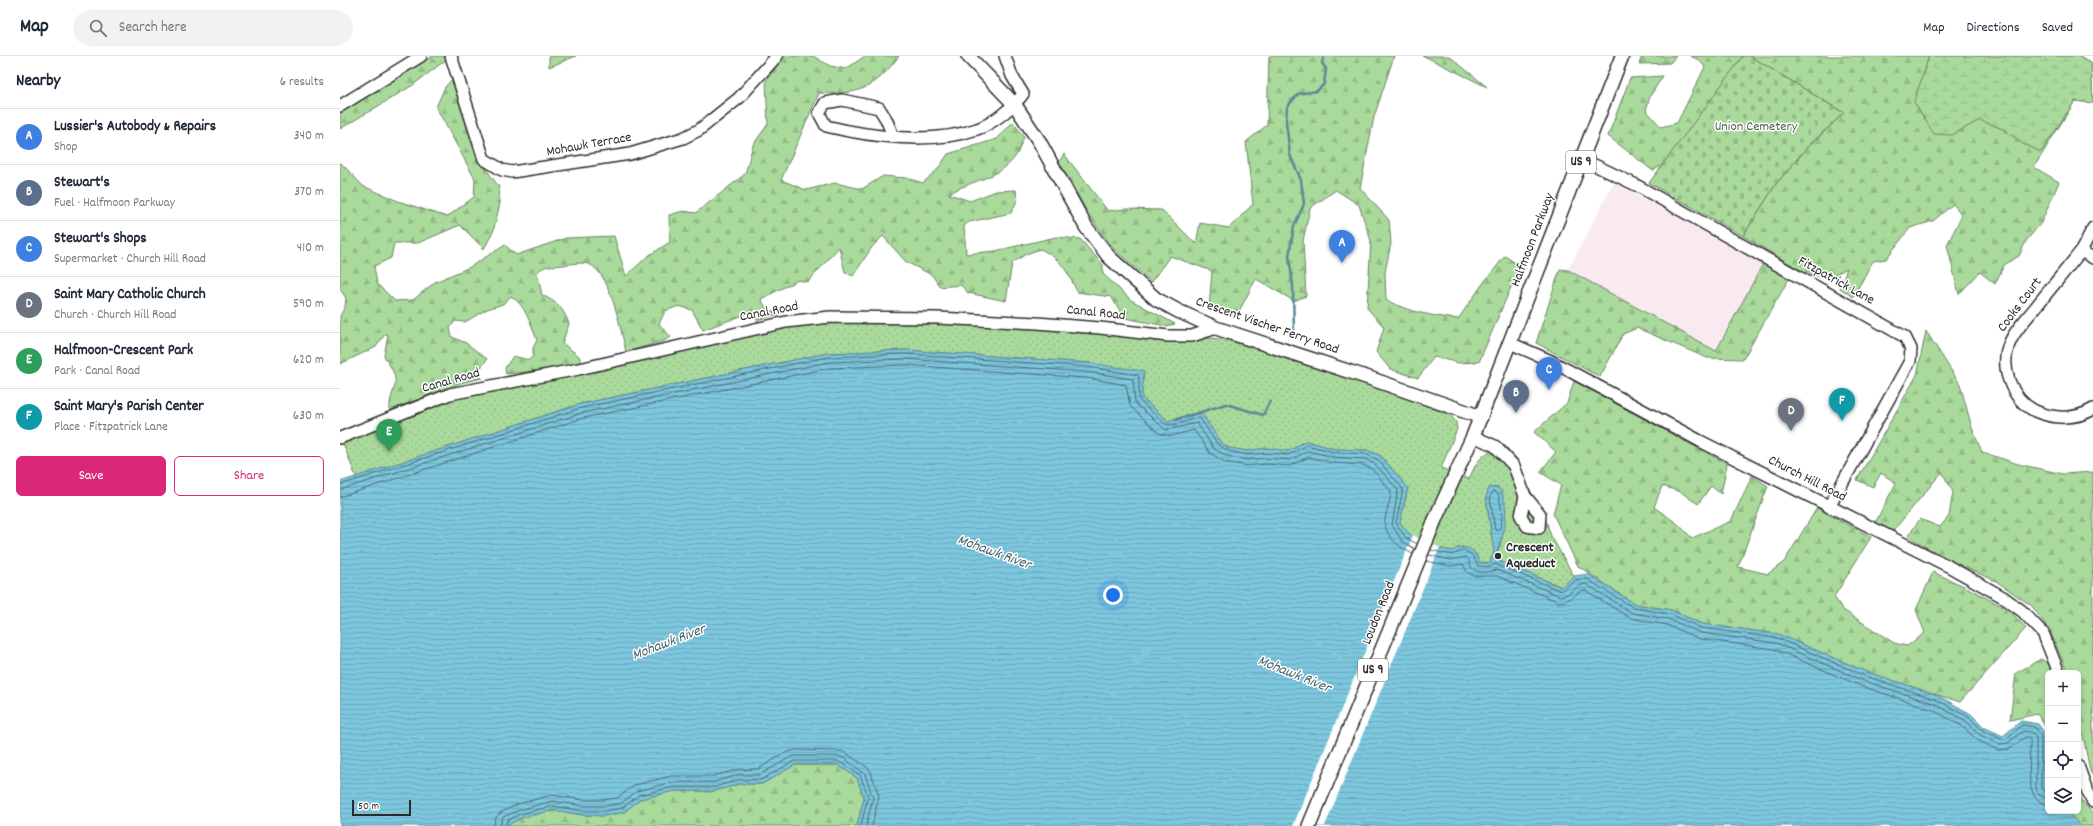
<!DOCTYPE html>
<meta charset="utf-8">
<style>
:root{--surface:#fff;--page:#f2f2f3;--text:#1f2937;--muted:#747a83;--line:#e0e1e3;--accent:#db2777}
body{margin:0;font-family:Dekko,sans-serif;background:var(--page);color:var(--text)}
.controls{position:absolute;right:12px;bottom:12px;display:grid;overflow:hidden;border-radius:6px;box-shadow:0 2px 6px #0003}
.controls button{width:36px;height:36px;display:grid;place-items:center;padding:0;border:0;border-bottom:1px solid var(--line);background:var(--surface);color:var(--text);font:20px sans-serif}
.scale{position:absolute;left:12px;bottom:10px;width:59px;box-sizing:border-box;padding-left:4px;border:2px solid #2b2b2b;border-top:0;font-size:11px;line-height:14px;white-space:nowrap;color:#2b2b2b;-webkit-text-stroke:3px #fff;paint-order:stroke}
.you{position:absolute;left:773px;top:539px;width:14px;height:14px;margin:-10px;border:3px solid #fff;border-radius:50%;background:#1a73e8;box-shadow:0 0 0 6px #1a73e833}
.badge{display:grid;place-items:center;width:26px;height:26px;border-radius:50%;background:var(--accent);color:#fff;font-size:13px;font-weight:700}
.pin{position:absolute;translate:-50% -33px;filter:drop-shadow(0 1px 2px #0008)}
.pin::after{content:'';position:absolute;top:21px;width:14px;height:12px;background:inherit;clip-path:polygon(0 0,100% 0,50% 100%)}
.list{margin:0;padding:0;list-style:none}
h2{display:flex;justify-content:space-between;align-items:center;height:52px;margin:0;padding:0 16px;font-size:17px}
h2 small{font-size:13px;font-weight:400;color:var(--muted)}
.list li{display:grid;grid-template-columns:26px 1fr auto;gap:12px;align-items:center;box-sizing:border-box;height:56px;padding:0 16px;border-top:1px solid var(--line)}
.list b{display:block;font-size:15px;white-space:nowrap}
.list p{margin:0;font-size:13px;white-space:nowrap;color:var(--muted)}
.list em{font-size:13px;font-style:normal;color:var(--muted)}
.actions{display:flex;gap:8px;padding:12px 16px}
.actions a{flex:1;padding:9px 0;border:1px solid var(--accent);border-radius:6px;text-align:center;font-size:14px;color:var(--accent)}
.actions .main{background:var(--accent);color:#fff}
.icon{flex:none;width:22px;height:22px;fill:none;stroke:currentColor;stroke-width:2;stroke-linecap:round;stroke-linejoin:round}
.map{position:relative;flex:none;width:1753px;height:770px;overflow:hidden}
header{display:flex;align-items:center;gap:24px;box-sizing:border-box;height:56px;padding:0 20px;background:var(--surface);border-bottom:1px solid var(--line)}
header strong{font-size:19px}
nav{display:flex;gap:22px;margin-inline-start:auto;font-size:14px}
.search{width:280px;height:36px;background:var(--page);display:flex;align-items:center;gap:10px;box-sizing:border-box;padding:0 14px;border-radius:22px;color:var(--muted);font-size:15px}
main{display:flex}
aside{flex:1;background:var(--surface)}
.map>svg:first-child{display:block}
.built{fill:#f9e9f1}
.grass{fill:url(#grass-dots);stroke:#6a8263}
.forest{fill:url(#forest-firs);stroke:#6a8263}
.wetland{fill:url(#wetland-marsh);stroke:#6a8263}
.cemetery{fill:url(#cemetery-stones);stroke:#6a8263}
.water{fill:url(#water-rules);stroke:#5c8996}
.pier{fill:#fff}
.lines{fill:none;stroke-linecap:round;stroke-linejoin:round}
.shore{stroke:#4c6973;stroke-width:1}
.stream{stroke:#5c8996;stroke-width:2.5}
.minor-casing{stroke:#2b2b2b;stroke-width:14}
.major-casing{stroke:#2b2b2b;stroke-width:16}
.minor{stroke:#fff;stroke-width:11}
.major{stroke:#fff;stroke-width:13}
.poi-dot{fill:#2b2b2b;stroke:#fff;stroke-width:1.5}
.labels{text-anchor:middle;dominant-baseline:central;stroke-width:3;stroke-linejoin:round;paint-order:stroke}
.shield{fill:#fff;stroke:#6b6b6b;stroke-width:1}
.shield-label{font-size:13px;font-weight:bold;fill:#2b2b2b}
.park-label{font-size:14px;fill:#51604d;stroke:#fff}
.street-label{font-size:14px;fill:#2b2b2b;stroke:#fff}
.poi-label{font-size:14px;font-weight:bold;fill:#2b2b2b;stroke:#fff;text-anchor:start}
.water-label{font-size:15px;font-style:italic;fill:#48626a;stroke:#fff}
</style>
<header>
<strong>Map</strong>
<div class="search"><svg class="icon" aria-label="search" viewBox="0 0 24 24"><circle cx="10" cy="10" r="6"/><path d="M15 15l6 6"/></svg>Search here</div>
<nav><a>Map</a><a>Directions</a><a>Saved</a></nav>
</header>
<main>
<aside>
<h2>Nearby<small>6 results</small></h2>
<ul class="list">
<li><span class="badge" style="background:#3f7fe0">A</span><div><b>Lussier's Autobody &amp; Repairs</b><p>Shop</p></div><em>340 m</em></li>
<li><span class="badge" style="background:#5c6f8a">B</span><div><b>Stewart's</b><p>Fuel · Halfmoon Parkway</p></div><em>370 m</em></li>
<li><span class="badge" style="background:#3f7fe0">C</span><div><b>Stewart's Shops</b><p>Supermarket · Church Hill Road</p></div><em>410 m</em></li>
<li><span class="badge" style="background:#6b7280">D</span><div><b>Saint Mary Catholic Church</b><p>Church · Church Hill Road</p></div><em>590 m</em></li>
<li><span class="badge" style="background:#2e9e5b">E</span><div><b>Halfmoon-Crescent Park</b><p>Park · Canal Road</p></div><em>620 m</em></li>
<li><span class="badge" style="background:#0f9aa8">F</span><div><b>Saint Mary's Parish Center</b><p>Place · Fitzpatrick Lane</p></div><em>630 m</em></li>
</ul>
<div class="actions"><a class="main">Save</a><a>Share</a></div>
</aside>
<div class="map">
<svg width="1753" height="770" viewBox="0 0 1753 770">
<defs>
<pattern id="grass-dots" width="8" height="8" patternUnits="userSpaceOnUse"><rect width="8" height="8" fill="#a9da9b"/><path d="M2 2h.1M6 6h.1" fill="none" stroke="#92bb86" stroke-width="1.8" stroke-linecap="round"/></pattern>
<pattern id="forest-firs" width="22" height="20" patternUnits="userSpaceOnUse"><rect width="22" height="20" fill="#a9da9b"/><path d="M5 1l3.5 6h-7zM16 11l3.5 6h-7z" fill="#92bb86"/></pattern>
<pattern id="wetland-marsh" width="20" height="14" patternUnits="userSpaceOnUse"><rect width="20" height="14" fill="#a9da9b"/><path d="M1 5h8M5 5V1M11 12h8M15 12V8" fill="none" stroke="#92bb86"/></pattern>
<pattern id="cemetery-stones" width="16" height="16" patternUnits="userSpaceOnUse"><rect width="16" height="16" fill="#a9da9b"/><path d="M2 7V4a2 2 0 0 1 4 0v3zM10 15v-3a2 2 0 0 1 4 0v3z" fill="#92bb86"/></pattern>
<pattern id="water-rules" width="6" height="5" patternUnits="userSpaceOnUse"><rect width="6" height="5" fill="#7dc7de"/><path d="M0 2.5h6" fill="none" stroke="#6cabbf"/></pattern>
</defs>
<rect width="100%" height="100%" fill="#fff"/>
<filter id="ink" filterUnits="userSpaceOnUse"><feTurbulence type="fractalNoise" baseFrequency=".025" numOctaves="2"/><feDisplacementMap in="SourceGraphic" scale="8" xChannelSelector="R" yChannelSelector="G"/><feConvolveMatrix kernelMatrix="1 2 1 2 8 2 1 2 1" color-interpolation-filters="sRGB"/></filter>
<g filter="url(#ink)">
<polygon class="built" points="1274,127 1423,208 1376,295 1228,214"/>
<path class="grass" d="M490,261l393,22 150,45 77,31 6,7 1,7 -16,39 28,11c9,-21 13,-25 35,-34l13,14 10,26 17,29 7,22 23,40 -12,11 -68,-28c11,-21 13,-44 8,-67l-16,5 8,55 -4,11 -11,-1 -3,-8 -16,-7 -8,4c-24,-5 -38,-7 -52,-29l8,-34 -27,-32 -14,-6 -32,-1 -29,-8 -17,10 -23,-3 -19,3 -18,-3 -8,-5 -19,-29h-11l-23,7 -26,-23 -27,-30 -26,-5 -184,-13 -77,3 -248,51 -224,73 -15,-39 109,-44z"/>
<g class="forest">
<polygon points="93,0 106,0 107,3 73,29 0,73 0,57"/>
<polygon points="209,0 236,0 209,11"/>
<path d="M444,0h29l17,10 16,3 19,-13h34c-25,33 -39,39 -80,37l-38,87 25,10 29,-7 27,6 21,-13 23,2 17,5 14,-13 11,-16 49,-15 16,-17 11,15c-3,6 -5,15 -9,20 -16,22 -45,23 -66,37l21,7 26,-10 20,-1 1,11 -6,12 -42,9 -5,4 2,28 29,-3 61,-14 24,2 23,26v9l28,26 44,24 -9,2 -41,-8 -14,-21 -34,-5c-9,-20 -16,-34 -37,-43l-14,5 -14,9 -6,38 -38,-8 -7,-8 -21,2 -8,-12 -26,-13 -23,-26 -11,11 -19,29 -8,-4 -6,-25 -31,35 -10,-2 -37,19 6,11 15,3 -25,7 -8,-7 -46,17 -11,-20 -13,-4 -14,5 -6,13 12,13 -7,4 -38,11c-5,-22 -14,-69 -31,-84 -8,-8 -22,-4 -32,-3 -12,2 -15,-2 -26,7l5,23c15,7 22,14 27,29l-7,19 17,13 2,5 -19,7 -56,6 -1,-6 8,-12 16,4 4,-4v-8l4,-8c-7,-17 -11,-34 -26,-44l-8,8 -16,5 -22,13 -10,-1 -5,7 2,9 14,6 21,16 -10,14 5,5 -21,5 -71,27c-1,-10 3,-16 5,-25 2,-10 -6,-21 -11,-29l4,-21 -3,-1 -9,13 -36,17v-48l5,-9 1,-9 -6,-9v-127l23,24 35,15 49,16 27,-20 1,-18 -39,-72 9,-20 7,-8 24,76 23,32 1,16 -7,29 -9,17 -24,-24 -42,18h-24l-3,15 -17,8 3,18 18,17 18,-1 22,-18 35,-15 35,-22 11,10 50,-17 48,-2 12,40 22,-20 22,-14 -1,-27 14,-4 13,2 49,-39 8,-29 15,-21 -2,-43z"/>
<path d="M929,0h125l-20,61 -14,71 29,32 2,23 -6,29 1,28c23,12 46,16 72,19l26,-37 21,-26 15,10 -41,96 -20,1 -25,-6 -16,21 -28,-9 -14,-17 8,-25 -17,-19 4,-67 -12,-36 -23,-15 -26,18 -7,33 3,55 -12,5 -38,-22 -20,38 -27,-8 3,-38 -42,-15 -19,26 -36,-32 -25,-33 -31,-55 5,-8 44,57 17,-2 37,1 34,34 4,-21 29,5 24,-24 -7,-62 21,-17z"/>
<polygon points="1082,0 1109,0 1147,31 1086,1"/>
<polygon points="1302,0 1336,0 1330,7 1299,8"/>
<polygon points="1350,0 1403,0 1326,106 1313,115 1268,80 1290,22 1323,20 1310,40 1306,54 1321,71 1337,67 1365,11 1359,4"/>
<polygon points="1410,0 1739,0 1751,6 1753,47 1735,45 1694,111 1719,126 1701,167 1686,185 1679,200 1664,209 1655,228 1640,216 1619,238 1607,189 1622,159 1613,148 1593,165 1570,172 1546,203 1533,205 1513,241 1500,232 1507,212 1489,222 1467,218 1403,180 1436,128 1469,90 1504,57"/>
<polygon points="1423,208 1450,221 1403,303 1367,302 1297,272 1283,278 1260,321 1196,287 1220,213 1228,214 1376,295"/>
<polygon points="1586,275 1620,328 1632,372 1642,396 1678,408 1723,418 1753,416 1753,720 1750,715 1738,654 1738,617 1728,617 1710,575 1692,550 1656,525 1602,501 1568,480 1580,463 1600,471 1609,460 1613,436 1602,416 1553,475 1535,467 1556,427 1541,417 1533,431 1517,424 1577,319"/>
<polygon points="1234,325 1387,408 1381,438 1371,430 1358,448 1341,436 1322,430 1314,451 1338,468 1352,482 1391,465 1412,420 1428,430 1398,511 1428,518 1444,506 1477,452 1531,481 1494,541 1503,554 1554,587 1567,590 1585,577 1576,554 1593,516 1628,532 1669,554 1686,572 1620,646 1527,616 1438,578 1362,568 1331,554 1295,548 1238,510 1213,458 1221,429 1200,416 1216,396 1194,376 1227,347"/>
<polygon points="1701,603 1708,607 1712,617 1708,617 1708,674 1697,658 1670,664 1676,617"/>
<polygon points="454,709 498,709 517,722 524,742 517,770 166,770 181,762 214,754 243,759 265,760 284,756 300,743 334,735 375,735 399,728 422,728"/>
<polygon points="1738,740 1753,758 1753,770 1741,770 1726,755 1738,755"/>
</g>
<polygon class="wetland" points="1589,0 1739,0 1751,6 1753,47 1735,45 1701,96 1683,88 1665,74 1640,64 1612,79 1594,78 1574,46"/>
<polygon class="cemetery" points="1403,0 1410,0 1504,57 1468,90 1436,128 1403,180 1309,127"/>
<path class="water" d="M565,294l184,13 55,8 -2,27 26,23 23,-7h11l19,29 8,5 18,3 19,-3 23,3 17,-10 29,8 32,1 14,6 27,32 -8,34c14,22 28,24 52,29 13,-7 23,-3 27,11l11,1 4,-11 -8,-55 3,-9 9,-1c15,21 5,51 -4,72l67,28 13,-11 14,-2 47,30 36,6 31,14 76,10 89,38 70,23 34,19 13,13 19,9 18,-15 17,3 7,10v53l3,4v20h18l15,15h-1224l7,-28 -7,-20 -19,-13h-43l-33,19h-23l-24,7h-41l-34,8 -16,13 -19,4 -22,-1 -29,-5 -33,8 -15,8h-166v-344l240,-78 248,-51z"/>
<polygon class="pier" points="1073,479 1089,488 1100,491 985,770 953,770"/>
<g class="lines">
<g class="shore">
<path d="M0,429l241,-77 247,-51 77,-3 183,13 50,8 1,2v23l26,24c10,4 24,-6 35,-6l18,27 11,6 18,4 19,-2 23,2 18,-10 27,7 32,2 12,6 25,29 -7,34 10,15 11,6"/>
<polyline points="0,434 242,357 489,306 565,303 747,316 793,323 795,347 826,374 857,367 874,393 887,400 907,404 926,402 950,404 968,395 994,401 1025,403 1035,408 1058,434 1052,469 1062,485 1075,493"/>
<path d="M1154,435l4,3c3,11 7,27 0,37l-3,-1 -5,-33z"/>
<path d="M0,441l243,-79 247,-50 75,-3 182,13 39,7 4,21 30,28 11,2 23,-6 16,23 15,9 22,4 19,-2 23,2 20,-9 24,6 30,2 9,4 19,22c0,9 -4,18 -6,28 -2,16 15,29 28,35"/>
<polyline points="1091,494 1112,499 1121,495 1128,496 1133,500 1138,510 1150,511 1155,508 1221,535 1236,524 1247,523 1294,552 1330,558 1361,572 1437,582 1525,620 1595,643 1629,661 1642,674 1661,683 1666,683 1682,669 1695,671 1701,680 1701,732 1704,736 1708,737"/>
<path d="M1089,499l22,5 15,-3c4,3 3,7 6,11 5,6 18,4 25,2l63,26c11,0 15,-11 26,-12l46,29 36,6 33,14 75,10 88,38 69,22 33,18 14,14 20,9 8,-1 15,-12 9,1 4,6v51l5,7 7,2"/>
<path d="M1086,505l25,5 12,-2 4,8 7,4h23l62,26c12,0 16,-11 26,-12l45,28 37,7 33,14 74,10 87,37 70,23 31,17 15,14 21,10 12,-1 15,-12h4l1,3c1,18 -8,63 18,64"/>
<polyline points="154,770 155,763 160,757 178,748 212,739 244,744 264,744 277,742 295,729 331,720 373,720 397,714 418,713 447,696 455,694 502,695 527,711 531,716 539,740 532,770"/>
<polyline points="160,770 163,761 179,754 212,745 244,750 264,750 280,748 297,735 333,726 374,726 398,719 419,719 453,700 498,700 504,702 525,718 533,742 526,770"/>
<polyline points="165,770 167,765 180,758 213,750 243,755 265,755 282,752 299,739 334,731 375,731 398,724 421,724 454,705 498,705 520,719 528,740 521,770"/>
</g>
<g class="stream">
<polyline points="954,279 953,230 949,200 954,170 964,148 961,124 950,99 946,66 947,51 958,38 977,35 984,28 986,13 982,7 984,0"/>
<polyline points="836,364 886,348 923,359 930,345"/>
</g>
<defs>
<g id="minor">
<polyline points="111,0 144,103 162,114 172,116 290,98 343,82 359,74 399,42 437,0"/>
<polyline points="0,50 81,0"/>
<path d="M553,80l-7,-17 -7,-11 -37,-8 -17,3 -6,10 7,13c45,11 106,19 151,3 16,-5 37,-23 46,-35l-11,-18 -7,-20"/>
<polyline points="1242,103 1296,129 1565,281 1571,293 1570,305 1489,451"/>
<polyline points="1741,195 1753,172"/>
<path d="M1753,202l-12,-7c-15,19 -31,38 -46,57 -9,11 -20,22 -25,34 -11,25 1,57 25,69 18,8 41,9 58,-2"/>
<polyline points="1170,287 1211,305 1360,385 1608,510 1663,541 1682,555 1703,577 1719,617"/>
<polyline points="1133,380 1155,390 1174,410 1185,440 1200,458 1199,472 1187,470 1181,460 1185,440"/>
<polyline points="0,382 110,338 239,313 446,266 490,261 597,262 697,267 760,272 828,280 852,280 876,272"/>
<polyline points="1738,710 1746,732 1753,746"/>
</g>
<g id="major">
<polyline points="628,0 675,49 699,85 746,171 769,201 816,243 838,255 876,272 1029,322 1141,361"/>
<polyline points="969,770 1097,459 1133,380 1282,0"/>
</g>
</defs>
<use href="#minor" class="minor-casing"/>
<use href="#major" class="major-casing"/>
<use href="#minor" class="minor"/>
<use href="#major" class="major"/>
</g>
</g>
<circle class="poi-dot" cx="1158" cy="500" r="4"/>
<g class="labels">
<g class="shield">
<rect x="1226" y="95" width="30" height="22" rx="3"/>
<rect x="1018" y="603" width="30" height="22" rx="3"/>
</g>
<g class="shield-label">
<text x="1241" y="106">US 9</text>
<text x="1033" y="614">US 9</text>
</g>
<g class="park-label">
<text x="1416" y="71">Union Cemetery</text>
</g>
<g class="street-label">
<text transform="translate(249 89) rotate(-10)">Mohawk Terrace</text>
<text transform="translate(1193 184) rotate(-69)">Halfmoon Parkway</text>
<text transform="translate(1496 225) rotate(29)">Fitzpatrick Lane</text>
<text transform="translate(1680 249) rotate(-53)">Cooks Court</text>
<text transform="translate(429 256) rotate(-11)">Canal Road</text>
<text transform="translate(756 257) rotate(6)">Canal Road</text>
<text transform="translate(927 270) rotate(19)">Crescent Vischer Ferry Road</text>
<text transform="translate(111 325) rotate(-16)">Canal Road</text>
<text transform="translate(1467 423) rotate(27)">Church Hill Road</text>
<text transform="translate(1039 557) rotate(-68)">Loudon Road</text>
</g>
<g class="poi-label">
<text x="1166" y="492">Crescent<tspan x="1166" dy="16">Aqueduct</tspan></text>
</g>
<g class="water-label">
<text transform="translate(654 497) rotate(20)">Mohawk River</text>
<text transform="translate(329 587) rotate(-21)">Mohawk River</text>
<text transform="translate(954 619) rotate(22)">Mohawk River</text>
</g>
</g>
</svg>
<div class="controls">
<button>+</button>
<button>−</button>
<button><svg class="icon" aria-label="locate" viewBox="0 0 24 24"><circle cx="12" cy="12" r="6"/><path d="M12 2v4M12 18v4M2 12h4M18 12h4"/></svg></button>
<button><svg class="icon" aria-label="layers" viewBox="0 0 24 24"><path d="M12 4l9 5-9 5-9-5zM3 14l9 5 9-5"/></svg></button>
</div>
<div class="scale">50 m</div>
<div class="you"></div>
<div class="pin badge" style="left:1002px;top:207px;background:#3f7fe0">A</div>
<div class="pin badge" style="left:1176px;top:357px;background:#5c6f8a">B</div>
<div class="pin badge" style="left:1209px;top:334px;background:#3f7fe0">C</div>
<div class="pin badge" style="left:1451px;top:375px;background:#6b7280">D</div>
<div class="pin badge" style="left:49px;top:396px;background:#2e9e5b">E</div>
<div class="pin badge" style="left:1502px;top:365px;background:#0f9aa8">F</div>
</div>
</main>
